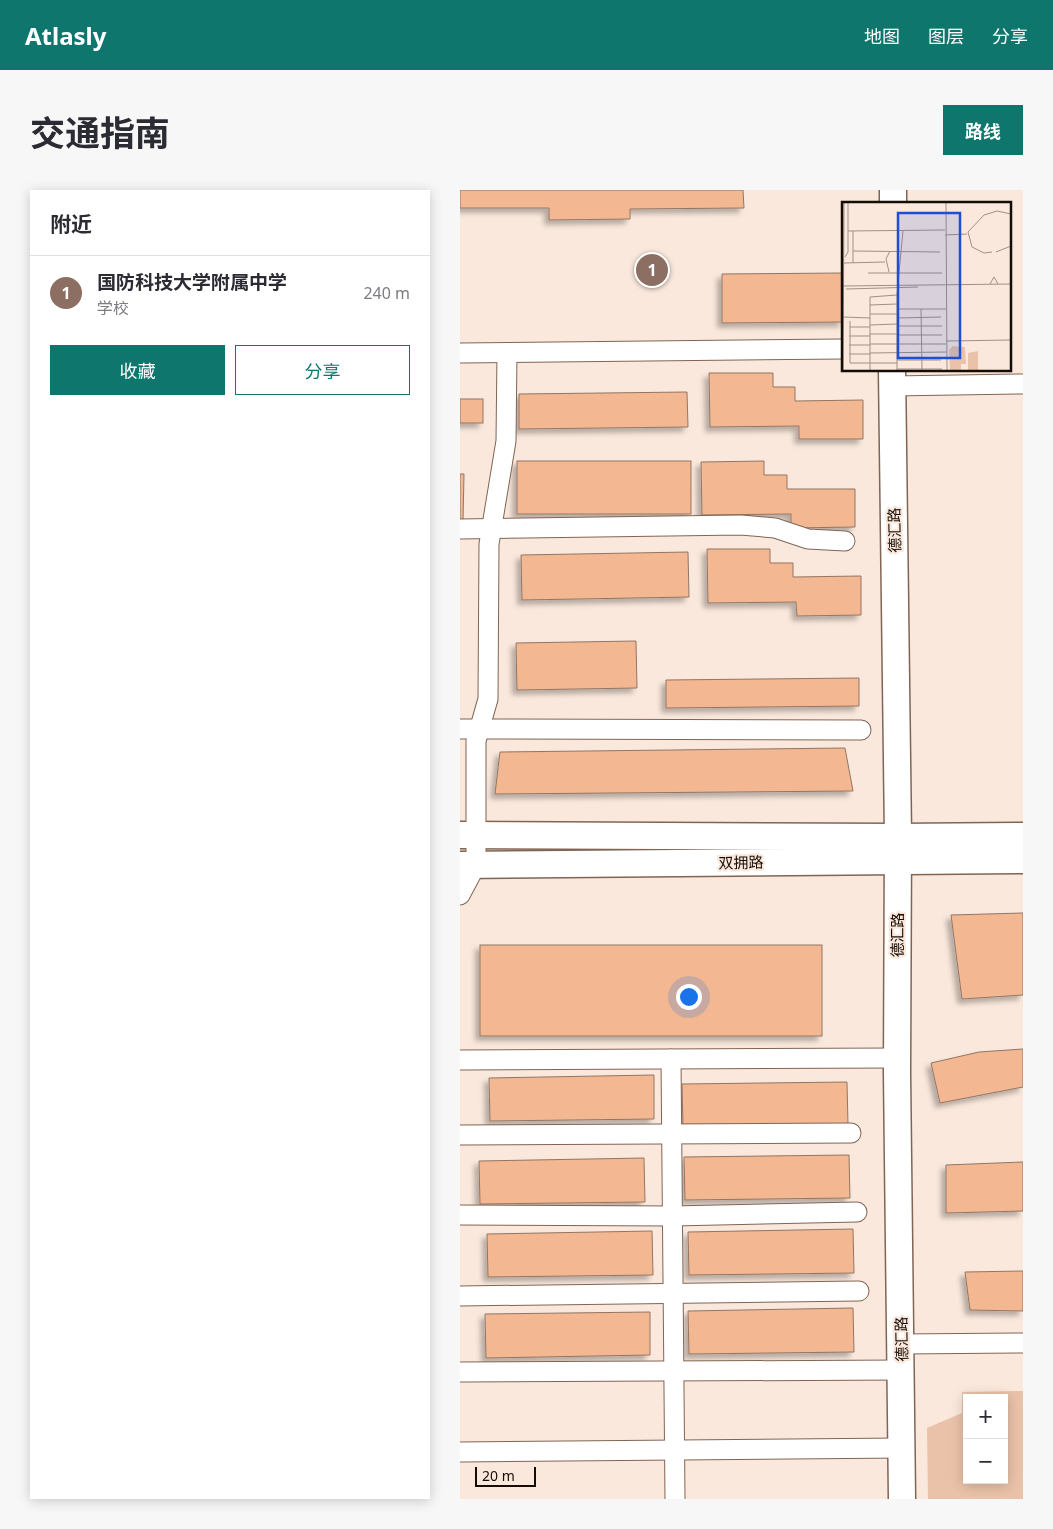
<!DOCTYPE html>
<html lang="zh">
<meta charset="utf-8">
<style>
:root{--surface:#fff;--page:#f7f7f7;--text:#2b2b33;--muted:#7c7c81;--line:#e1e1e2;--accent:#0f766e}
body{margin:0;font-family:"Noto Sans","Noto Sans SC",sans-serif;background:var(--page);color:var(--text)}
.controls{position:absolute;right:15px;bottom:15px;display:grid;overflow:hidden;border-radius:0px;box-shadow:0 2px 12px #0003}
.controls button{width:45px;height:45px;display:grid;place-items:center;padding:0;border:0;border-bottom:1px solid var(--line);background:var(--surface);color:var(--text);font:25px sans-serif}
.scale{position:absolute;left:15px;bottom:12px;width:61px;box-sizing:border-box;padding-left:5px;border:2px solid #160c06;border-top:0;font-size:14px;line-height:18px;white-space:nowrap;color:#160c06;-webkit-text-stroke:4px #fae8dc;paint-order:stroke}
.you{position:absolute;left:228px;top:806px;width:18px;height:18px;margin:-12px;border:4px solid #fff;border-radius:50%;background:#1a73e8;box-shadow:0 0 0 8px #1a73e833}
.badge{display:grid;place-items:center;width:32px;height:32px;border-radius:50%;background:var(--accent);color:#fff;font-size:16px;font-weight:700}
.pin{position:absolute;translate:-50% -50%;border:2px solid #fff;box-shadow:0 1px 5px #0006}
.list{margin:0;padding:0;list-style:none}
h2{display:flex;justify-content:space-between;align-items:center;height:65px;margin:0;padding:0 20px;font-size:21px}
h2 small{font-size:16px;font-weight:400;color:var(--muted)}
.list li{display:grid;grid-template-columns:32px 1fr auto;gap:15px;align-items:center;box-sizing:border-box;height:75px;padding:0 20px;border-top:1px solid var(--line)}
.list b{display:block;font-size:19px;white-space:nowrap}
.list p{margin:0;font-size:16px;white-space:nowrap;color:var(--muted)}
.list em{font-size:16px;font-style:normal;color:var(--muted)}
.actions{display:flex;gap:10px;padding:15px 20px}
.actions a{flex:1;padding:11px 0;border:1px solid var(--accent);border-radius:0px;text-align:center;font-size:18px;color:var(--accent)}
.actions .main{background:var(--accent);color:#fff}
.map{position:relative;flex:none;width:563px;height:1309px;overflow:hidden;border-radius:0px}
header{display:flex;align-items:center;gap:30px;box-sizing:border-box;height:70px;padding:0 25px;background:var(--accent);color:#fff}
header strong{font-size:24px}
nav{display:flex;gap:28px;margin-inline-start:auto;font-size:18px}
.intro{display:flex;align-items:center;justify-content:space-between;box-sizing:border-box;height:120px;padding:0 30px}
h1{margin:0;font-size:35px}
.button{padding:12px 22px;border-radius:0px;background:var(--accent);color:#fff;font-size:18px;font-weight:700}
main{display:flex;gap:30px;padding:0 30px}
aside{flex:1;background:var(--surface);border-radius:0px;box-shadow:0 2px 12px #0003}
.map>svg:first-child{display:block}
.green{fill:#eac2a9;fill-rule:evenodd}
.building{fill:#f3b791;stroke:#927665;filter:url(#shadow)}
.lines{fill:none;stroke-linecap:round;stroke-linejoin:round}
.street-casing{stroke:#806555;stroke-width:21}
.secondary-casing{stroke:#806555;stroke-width:29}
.street{stroke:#fff;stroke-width:19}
.secondary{stroke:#fff;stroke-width:26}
.labels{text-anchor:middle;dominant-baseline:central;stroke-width:4.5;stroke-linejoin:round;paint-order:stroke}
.street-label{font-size:15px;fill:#160c06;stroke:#fae8dc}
.inset-road{fill:none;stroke:#9f9086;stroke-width:1}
.view{fill:#1d4ed8;fill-opacity:0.15;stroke:#1d4ed8;stroke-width:2.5}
.inset-edge{fill:none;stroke:#160c06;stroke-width:2.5}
</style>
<header>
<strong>Atlasly</strong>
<nav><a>地图</a><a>图层</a><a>分享</a></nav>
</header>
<div class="intro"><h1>交通指南</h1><a class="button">路线</a></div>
<main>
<aside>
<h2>附近<small></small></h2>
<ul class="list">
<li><span class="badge" style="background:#8d6e63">1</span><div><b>国防科技大学附属中学</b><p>学校</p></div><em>240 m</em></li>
</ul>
<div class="actions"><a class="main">收藏</a><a>分享</a></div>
</aside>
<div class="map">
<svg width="563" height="1309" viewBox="0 0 563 1309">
<defs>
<filter id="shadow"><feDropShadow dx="-4.5" dy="4.5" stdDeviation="2.5" flood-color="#0004"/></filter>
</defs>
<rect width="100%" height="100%" fill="#fae8dc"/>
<path class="green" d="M563,1201v108h-95l-1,-71 35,-15v-21zM507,1208h37v82h-37z"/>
<g class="building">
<polygon points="0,0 283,0 284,18 170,19 170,29 89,30 89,18 0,18"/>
<polygon points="383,83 383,132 262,133 262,84"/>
<polygon points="249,183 313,183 313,197 335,197 335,211 403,210 403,249 339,249 339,236 250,237"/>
<polygon points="227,202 228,237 59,239 59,204"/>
<rect x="0" y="209" width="23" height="24"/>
<rect x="57" y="271" width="174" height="53"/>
<polygon points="304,271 304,285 327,285 327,299 395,299 395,337 331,338 331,324 242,325 241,272"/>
<polygon points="0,284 4,284 3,331 0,331"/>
<polygon points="247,359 310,359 310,373 333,373 333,387 401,386 401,425 337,426 336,412 248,413"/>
<polygon points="228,362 229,407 62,410 61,365"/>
<polygon points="176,451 177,498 57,500 56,453"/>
<polygon points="399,488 399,516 206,518 206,490"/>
<polygon points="385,558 393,601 35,604 40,562"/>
<polygon points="563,723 563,805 502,809 491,725"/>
<rect x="20" y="755" width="342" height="91"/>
<polygon points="563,859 563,897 480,913 471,873 519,862"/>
<polygon points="194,885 194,929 30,931 29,888"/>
<polygon points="387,892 388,935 223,937 222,894"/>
<polygon points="389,965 390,1008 225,1010 224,967"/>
<polygon points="184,968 185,1012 20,1014 19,971"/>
<polygon points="563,972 563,1021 486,1023 486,975"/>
<polygon points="393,1039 394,1083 229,1085 228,1042"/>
<polygon points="192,1041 193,1085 28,1087 27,1044"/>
<polygon points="563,1081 563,1121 510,1120 505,1082"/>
<polygon points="393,1118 394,1162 229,1164 228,1121"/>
<polygon points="190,1122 190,1165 26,1168 25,1124"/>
</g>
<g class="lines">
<defs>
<g id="street">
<polyline points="0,163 383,159"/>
<polyline points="432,196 563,194"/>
<polyline points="0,339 281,335 315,338 348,349 385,351"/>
<polyline points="0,539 401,540"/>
<polyline points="0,705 16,675 16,551 28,509 29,354 46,251 47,163"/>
<polyline points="211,869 215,1309"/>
<polyline points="0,870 437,868"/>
<polyline points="0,945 391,943"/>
<polyline points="0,1025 213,1026 397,1022"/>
<polyline points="0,1106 399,1101"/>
<polyline points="441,1154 563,1153"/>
<polyline points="0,1182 441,1180"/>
<polyline points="0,1262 442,1258"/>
</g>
<g id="secondary">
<polyline points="433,14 433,0"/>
<polyline points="432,180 438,647 437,883 442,1309"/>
<polyline points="0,645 438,647 563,646"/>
<polyline points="0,675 563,670"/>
</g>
</defs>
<use href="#street" class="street-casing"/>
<use href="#secondary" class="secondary-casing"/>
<use href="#street" class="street"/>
<use href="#secondary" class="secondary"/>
</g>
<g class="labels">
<g class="street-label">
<text transform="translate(434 340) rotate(-91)">德汇路</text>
<text transform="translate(281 672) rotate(-1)">双拥路</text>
<text transform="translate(437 745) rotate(-90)">德汇路</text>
<text transform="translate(441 1149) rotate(-91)">德汇路</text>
</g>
</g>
<g transform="translate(382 12)">
<rect width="169" height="169" fill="#fae8dc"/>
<path d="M111,144l12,1 1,17h-5v6h-11l-1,-20zM136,149v19h-10v-17z" fill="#eac2a9"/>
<path class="inset-road" d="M104,0l1,168M6,29l97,-1M103,33l22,-1M11,49l87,1M150,50l-8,1 -12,-6 -4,-15 16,-17 13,-4 14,3M154,50l15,-6M3,55l3,-5v-50M2,61l41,-1M11,61v-32M47,70l-3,-13 4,-8M26,71h74M148,82l4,-7 4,7M0,84l169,-2M4,87l72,-2M28,103l27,-1M55,107h49M79,107l1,61M28,112h27M1,115l27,1M55,116l44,-1M8,119v42h47M28,123l27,-1M55,124h45M8,125h20M28,132h27M55,133h45M7,134h21M104,139l65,-1M28,142h76M7,143h21M28,151l77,-1M7,152h21M55,158h44M55,167h45M1,168l1,-168M28,168v-73l27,-2M55,168v-76l6,-63"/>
<path class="view" d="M56,11h62v145h-62z"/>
<rect width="169" height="169" class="inset-edge"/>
</g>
</svg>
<div class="controls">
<button>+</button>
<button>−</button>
</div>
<div class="scale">20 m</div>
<div class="you"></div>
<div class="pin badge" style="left:192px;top:80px;background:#8d6e63">1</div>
</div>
</main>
